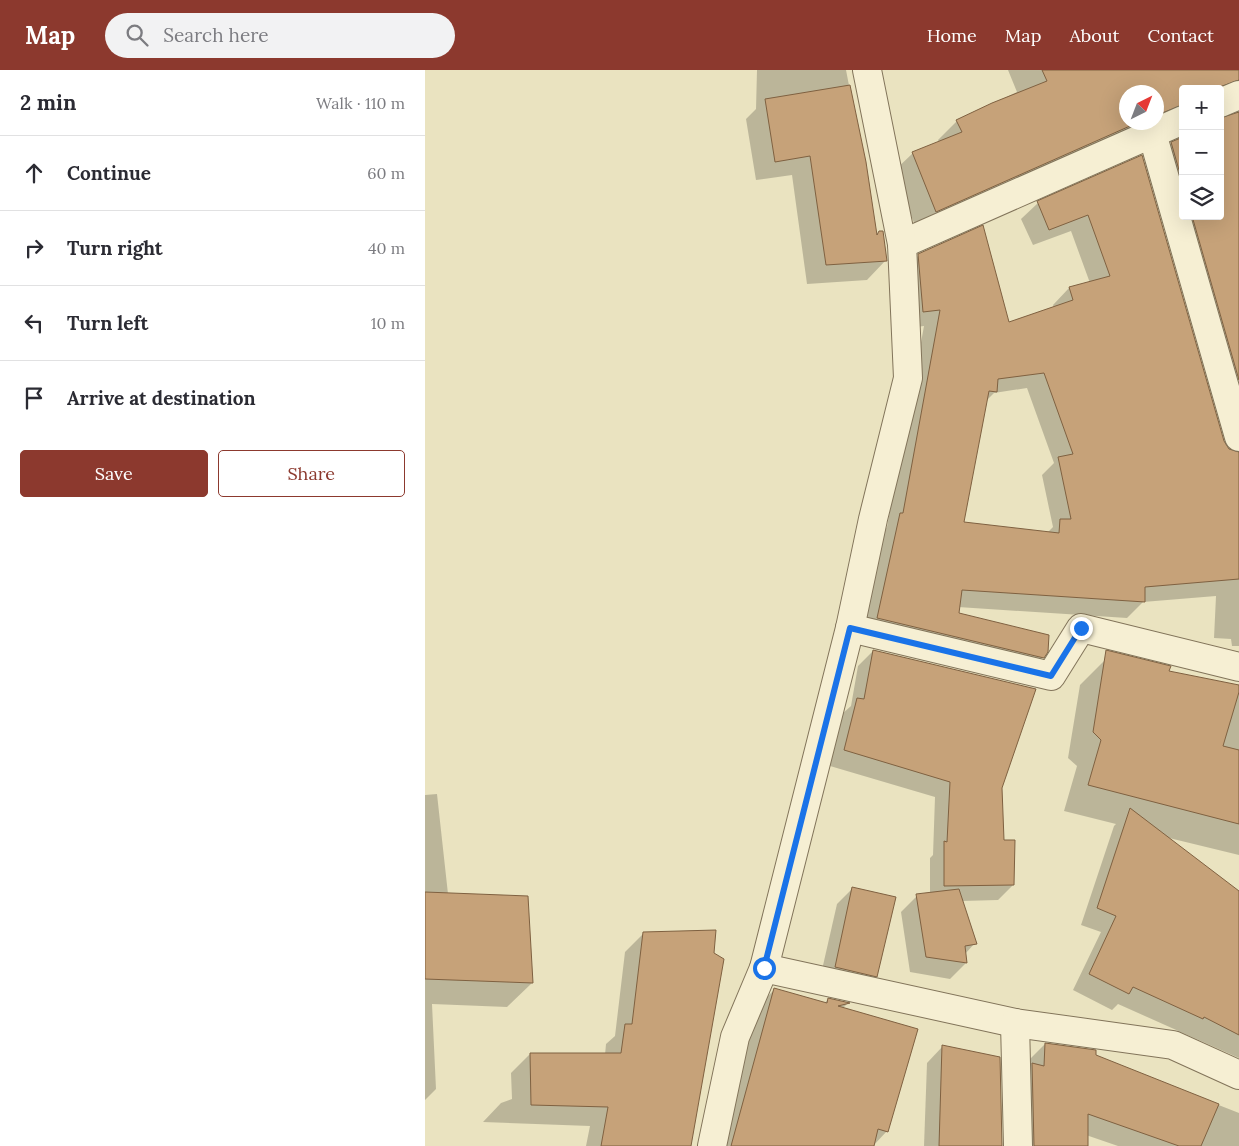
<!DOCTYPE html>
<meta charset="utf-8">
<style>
:root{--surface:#fff;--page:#f2f2f3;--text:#2b2b33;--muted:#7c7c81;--line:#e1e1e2;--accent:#8c392e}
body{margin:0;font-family:Lora,serif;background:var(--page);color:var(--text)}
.controls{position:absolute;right:15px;top:15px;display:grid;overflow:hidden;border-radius:5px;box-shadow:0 5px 20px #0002}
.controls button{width:45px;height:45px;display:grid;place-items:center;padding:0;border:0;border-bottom:1px solid var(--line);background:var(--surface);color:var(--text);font:25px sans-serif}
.compass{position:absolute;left:694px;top:15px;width:45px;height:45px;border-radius:50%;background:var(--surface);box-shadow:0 5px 20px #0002;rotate:42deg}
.stop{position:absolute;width:15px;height:15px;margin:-11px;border:4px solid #1a73e8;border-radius:50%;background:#fff}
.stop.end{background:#1a73e8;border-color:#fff;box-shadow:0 1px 5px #0008}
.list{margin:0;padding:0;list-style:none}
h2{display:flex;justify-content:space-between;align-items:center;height:65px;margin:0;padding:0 20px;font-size:21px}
h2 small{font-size:16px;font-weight:400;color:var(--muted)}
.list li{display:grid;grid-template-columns:32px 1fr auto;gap:15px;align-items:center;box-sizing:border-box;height:75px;padding:0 20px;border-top:1px solid var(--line)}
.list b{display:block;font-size:19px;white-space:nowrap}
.list em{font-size:16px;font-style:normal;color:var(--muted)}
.actions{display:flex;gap:10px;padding:15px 20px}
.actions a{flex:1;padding:11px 0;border:1px solid var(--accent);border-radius:5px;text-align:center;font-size:18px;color:var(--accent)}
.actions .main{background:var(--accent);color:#fff}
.icon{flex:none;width:28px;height:28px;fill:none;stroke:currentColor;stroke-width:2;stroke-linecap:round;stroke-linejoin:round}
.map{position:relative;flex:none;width:814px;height:1076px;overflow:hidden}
header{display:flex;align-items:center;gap:30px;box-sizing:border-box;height:70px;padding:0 25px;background:var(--accent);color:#fff}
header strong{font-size:24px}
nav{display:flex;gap:28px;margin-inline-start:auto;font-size:18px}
.search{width:350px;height:45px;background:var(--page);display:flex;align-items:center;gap:12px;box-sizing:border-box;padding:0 18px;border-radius:28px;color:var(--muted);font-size:19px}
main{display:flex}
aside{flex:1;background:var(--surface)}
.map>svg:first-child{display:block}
.shadow{fill:#0003;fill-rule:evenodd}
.building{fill:#c6a279;stroke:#7f6141;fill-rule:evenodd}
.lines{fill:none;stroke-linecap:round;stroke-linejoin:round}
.minor-casing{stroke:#82745a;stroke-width:30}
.minor{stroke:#f6efd3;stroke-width:28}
.route{stroke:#1a73e8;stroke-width:6}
</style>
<header>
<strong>Map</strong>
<div class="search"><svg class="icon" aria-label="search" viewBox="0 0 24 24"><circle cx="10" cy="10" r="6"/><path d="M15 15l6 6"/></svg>Search here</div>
<nav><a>Home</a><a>Map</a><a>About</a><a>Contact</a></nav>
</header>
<main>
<aside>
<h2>2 min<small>Walk · 110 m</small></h2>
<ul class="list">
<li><svg class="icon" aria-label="ahead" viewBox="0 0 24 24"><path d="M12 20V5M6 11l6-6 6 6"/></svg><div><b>Continue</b></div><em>60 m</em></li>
<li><svg class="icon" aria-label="right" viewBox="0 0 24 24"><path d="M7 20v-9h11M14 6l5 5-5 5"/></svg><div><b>Turn right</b></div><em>40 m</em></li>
<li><svg class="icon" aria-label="left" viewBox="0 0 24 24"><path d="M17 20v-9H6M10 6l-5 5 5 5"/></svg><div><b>Turn left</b></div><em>10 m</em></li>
<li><svg class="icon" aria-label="arrive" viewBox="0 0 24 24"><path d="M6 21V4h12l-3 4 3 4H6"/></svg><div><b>Arrive at destination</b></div></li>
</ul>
<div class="actions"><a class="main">Save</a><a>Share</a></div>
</aside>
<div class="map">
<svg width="814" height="1076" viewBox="0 0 814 1076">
<rect width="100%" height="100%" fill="#eae3c0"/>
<g class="shadow">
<polygon points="332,0 421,0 439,92 451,166 454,163 461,190 442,210 382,214 367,105 331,110 321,49 331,39"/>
<path d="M583,0h231v576h-7l-1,-7 -17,-1 2,-42 -73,6 -16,16 -169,-11 -1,7 86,43 -17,17 -165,-39 23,-104 3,-4 37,-201 -17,2 -5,-56 17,-17 89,68 46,-15 -1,-3 16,-17 21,-5 -19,-52 -38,14 -12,-26 17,-16 103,-46 82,285 5,7 10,4 -37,-132 -49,-158 20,-20 8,-3 -1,-6 -262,96 -24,-58 20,-19 26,-10 -1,-3 19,-19 60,-29zM758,19h37l15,20v6l-15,101h-37zM702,22h30v30h-30zM602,318l27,75 -12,12 11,52 -6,6 -84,-10 23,-122 8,-8z"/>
<polygon points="448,581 576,718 578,772 588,815 573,830 537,831 550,873 540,884 541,893 525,909 485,902 476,842 492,826 505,824 505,788 508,785 510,727 405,696 417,644 426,636 433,596"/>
<polygon points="680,590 814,616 814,785 740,767 814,822 814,988 693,934 687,940 648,920 676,862 656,855 689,756 691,754 639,741 652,696 643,688 655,615"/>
<polygon points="12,724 23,824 107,913 82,937 7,934 11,1019 0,1030 0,725"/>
<polygon points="428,818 451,906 435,922 394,913 412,834"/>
<polygon points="219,863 265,1076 161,1076 165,1056 58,1052 76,1033 87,1029 86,1003 105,984 180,985 181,974 190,966 200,882"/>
<polygon points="350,919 399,934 403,929 422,934 418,938 462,1061 448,1076 293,1076 331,938"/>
<polygon points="620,974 669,986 814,1043 814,1076 693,1076 661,1065 661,1076 593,1076 604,990"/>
<polygon points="518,976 576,1076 499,1076 502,993"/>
</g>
<g class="building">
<polygon points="617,0 814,0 814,10 789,19 758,19 758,35 732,45 732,22 702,22 702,52 714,52 511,142 487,82 537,62 531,50 567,33 622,11"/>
<polygon points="425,15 441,92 452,165 454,161 458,161 462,191 401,195 385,86 350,92 340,29"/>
<polygon points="814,42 814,310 767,146 795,146 795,48"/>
<polygon points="758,67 758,114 746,72"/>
<path d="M717,85l82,286 5,8 10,3v127l-94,8v15l-183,-12 -3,23 90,22 -1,17 -4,6 -167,-40 23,-105h3l37,-203 -17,2 -5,-58 65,-29 26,97 64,-22 -4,-13 41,-11 -22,-61 -39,15 -12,-29zM619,303l29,81 -15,3 13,62h-11l-1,14 -95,-11 25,-131 8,1 1,-13z"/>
<polygon points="448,580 611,619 577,718 579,770 590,770 589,815 519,816 519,771 522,772 525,712 419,680 432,628 439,629"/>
<polygon points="681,580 746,596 744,601 814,615 814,622 798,676 814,680 814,754 663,715 676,670 668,662"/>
<polygon points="705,738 814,821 814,965 779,947 778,949 708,917 704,924 664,904 691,846 672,838"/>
<polygon points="427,817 471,827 452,907 410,897"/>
<polygon points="534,819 552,874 540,876 542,893 501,887 491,824"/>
<polygon points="0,822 103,826 108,913 0,909"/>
<polygon points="291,860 289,883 299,889 266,1076 176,1076 183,1037 106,1035 105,983 196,983 200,954 207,954 218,862"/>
<polygon points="349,918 402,933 403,928 425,933 413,936 493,959 463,1062 453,1059 449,1076 306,1076"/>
<polygon points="620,973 671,980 671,985 794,1034 776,1076 754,1076 663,1044 663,1076 609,1076 607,993 619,996"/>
<polygon points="517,975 575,987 577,1076 514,1076"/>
</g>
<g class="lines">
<defs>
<g id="minor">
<polyline points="795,33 814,25"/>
<polyline points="727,63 814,367"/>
<polyline points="477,174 758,50"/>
<polyline points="425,558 626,606 656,558 814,597"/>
<polyline points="339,898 590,953 748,975 814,1005"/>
<polyline points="590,953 593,1076"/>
<polyline points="287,1076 310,967 339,898 425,558 448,449 483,308 477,174 442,0"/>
</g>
</defs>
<use href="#minor" class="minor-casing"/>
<use href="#minor" class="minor"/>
</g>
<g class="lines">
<polyline class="route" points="339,898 425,558 626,606 656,558"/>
</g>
</svg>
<div class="controls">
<button>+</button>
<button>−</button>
<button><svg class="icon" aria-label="layers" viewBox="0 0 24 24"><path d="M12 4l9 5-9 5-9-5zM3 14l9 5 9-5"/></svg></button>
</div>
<svg class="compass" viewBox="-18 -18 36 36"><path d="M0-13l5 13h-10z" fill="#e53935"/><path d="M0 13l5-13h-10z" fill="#7c7c81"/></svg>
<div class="stop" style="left:339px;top:898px"></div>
<div class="stop end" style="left:656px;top:558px"></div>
</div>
</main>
